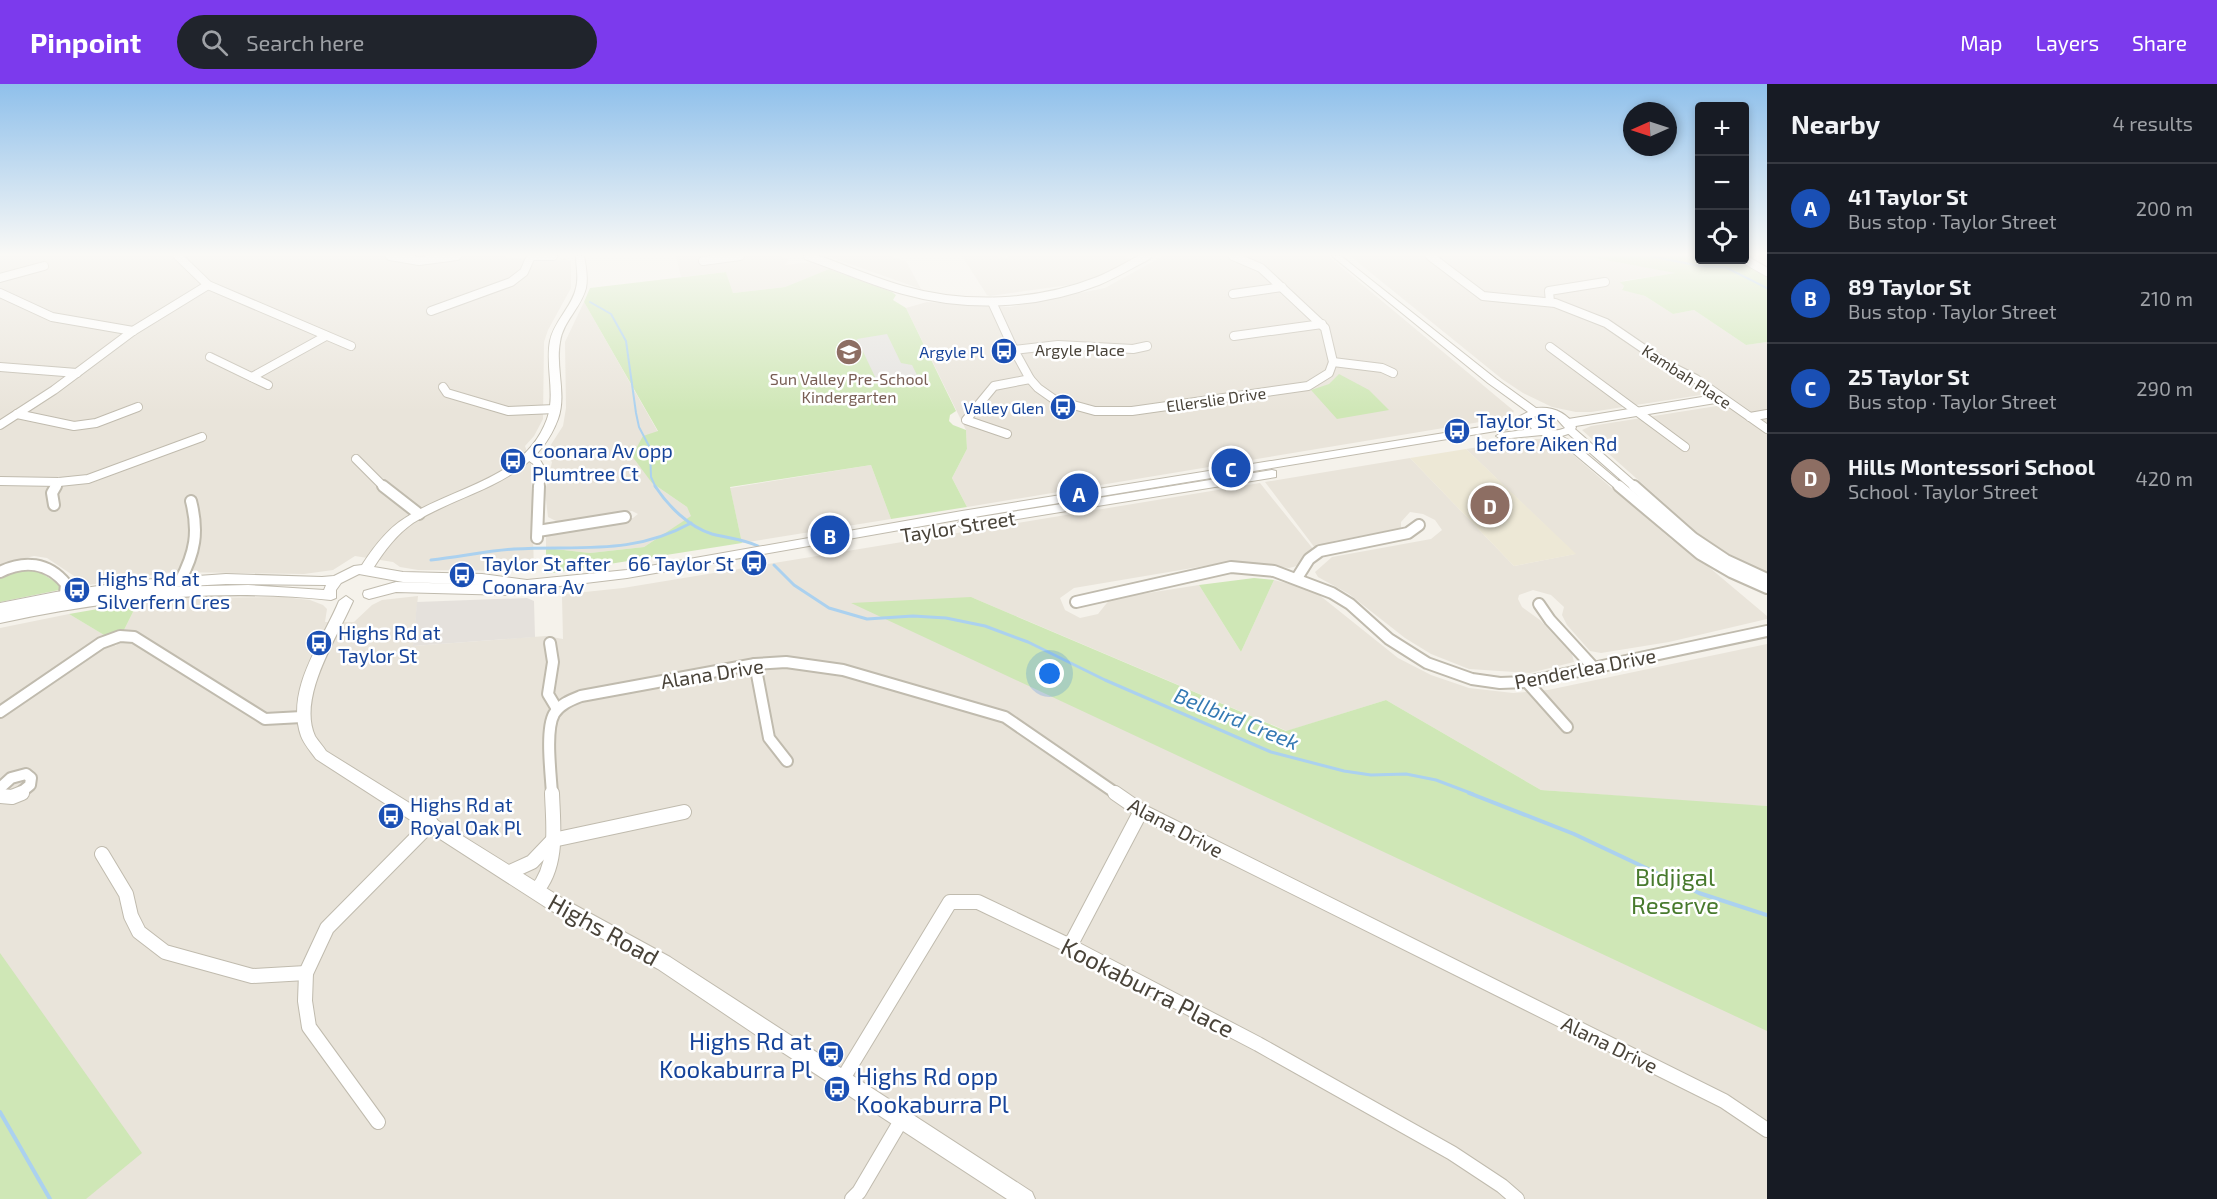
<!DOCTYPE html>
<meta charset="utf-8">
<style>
:root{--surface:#171b24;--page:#20242c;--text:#f1f3f6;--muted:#9ea1a6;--line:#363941;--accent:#7c3aed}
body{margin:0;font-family:"Exo 2",sans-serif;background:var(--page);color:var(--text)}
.controls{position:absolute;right:18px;top:18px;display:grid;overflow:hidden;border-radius:6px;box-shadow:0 3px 9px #0003}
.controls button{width:54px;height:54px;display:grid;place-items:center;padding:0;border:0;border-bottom:2px solid var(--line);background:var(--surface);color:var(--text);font:30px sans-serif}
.compass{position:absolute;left:1623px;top:18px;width:54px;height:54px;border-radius:50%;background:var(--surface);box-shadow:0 3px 9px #0003;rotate:267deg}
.you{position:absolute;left:1050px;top:590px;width:21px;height:21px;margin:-15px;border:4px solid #fff;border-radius:50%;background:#1a73e8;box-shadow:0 0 0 9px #1a73e833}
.badge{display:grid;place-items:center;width:39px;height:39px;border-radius:50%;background:var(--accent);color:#fff;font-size:20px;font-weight:700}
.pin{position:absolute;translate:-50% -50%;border:3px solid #fff;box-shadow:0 2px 6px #0006}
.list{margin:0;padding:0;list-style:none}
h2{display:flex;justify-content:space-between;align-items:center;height:78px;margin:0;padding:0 24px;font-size:26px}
h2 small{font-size:20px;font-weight:400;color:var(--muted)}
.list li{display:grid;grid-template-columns:39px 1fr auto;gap:18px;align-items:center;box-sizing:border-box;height:90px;padding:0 24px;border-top:2px solid var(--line)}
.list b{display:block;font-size:22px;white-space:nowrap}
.list p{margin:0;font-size:20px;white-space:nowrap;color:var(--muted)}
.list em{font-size:20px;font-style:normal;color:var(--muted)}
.icon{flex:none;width:33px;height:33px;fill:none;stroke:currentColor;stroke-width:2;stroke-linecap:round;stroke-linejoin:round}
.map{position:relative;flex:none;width:1767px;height:1115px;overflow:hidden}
header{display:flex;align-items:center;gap:36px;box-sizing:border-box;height:84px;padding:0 30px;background:var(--accent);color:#fff}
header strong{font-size:28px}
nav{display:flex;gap:33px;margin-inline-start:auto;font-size:21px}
.search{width:420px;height:54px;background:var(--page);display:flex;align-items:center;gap:15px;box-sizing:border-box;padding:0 21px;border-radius:33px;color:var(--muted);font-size:22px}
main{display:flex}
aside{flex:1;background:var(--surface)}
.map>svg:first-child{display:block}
.residential{fill:#e9e4da}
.industrial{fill:#e5e1dc}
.education{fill:#ede8d6}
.green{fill:#cfe7b6}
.parking{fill:#e4e2df}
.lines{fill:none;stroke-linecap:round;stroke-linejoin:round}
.stream-far2{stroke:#abd1ef;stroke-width:2}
.stream-far1{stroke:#abd1ef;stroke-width:3}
.stream{stroke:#abd1ef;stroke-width:4}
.minor-far2-casing{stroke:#c0bbae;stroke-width:10}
.minor-far1-casing{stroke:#c0bbae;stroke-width:14}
.minor-casing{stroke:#c0bbae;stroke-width:16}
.tertiary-casing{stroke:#c0bbae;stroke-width:2}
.minor-far2{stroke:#fff;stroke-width:8}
.minor-far1{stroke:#fff;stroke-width:10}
.minor{stroke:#fff;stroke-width:14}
.tertiary{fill:#fff;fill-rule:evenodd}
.labels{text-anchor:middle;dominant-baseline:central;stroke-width:5;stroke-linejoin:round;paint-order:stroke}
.far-street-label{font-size:16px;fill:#494339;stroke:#fff}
.far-transit-label{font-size:16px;fill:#164399;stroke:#fff;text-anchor:end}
.far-education-label{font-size:16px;fill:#785e54;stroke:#fff}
.transit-label{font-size:20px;fill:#164399;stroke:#fff;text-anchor:start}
.street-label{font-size:20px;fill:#494339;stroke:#fff}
.water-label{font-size:21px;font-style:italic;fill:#3479b3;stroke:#fff}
.near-park-label{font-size:24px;fill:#487a2d;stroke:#fff}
.near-street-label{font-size:24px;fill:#494339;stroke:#fff}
.near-transit-label{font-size:24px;fill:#164399;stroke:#fff;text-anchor:end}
</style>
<header>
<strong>Pinpoint</strong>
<div class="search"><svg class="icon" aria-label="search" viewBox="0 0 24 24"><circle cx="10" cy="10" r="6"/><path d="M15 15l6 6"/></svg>Search here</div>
<nav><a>Map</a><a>Layers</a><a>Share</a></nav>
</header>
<main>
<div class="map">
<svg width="1767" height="1115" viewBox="0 0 1767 1115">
<rect width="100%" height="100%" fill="#f5f2eb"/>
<g class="residential">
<polygon points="0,172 501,172 541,177 566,175 571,177 571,204 548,246 544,258 543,335 534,352 525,362 531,380 534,487 418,486 400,483 393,478 355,472 333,486 304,490 172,488 82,502 77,498 74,492 47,474 34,472 17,476 0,483"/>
<polygon points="676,172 781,172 789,175 785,181 811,178 829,185 785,203 733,209 726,188 681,193"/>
<polygon points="827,172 889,172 906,177 921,205"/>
<polygon points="962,172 997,172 1006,174 1009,172 1126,172 1129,176 1092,195 1076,200 990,212 987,211"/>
<polygon points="1163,172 1328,172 1514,327 1510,333 967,423 952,394 967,365 966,346 906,224 927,218 1010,223 1105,204"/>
<polygon points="1350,172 1584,172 1677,189 1621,197 1624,202 1622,205 1645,212 1673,230 1694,226 1746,261 1767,258 1767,489 1731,471 1700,451 1582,346 1591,342 1723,321 1707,310 1591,328 1576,328 1552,323 1523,309 1502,295"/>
<polygon points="584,218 658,348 648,392 652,399 687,423 692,432 644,463 590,469 546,464 546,452 556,446 633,434 638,430 632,427 560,439 548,433 545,408 552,378 545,370 563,342 566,324 565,258"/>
<polygon points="1533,355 1547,355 1563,362 1672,456 1704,479 1767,532 1767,535 1669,558 1601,569 1590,567 1567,541 1562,531 1564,523 1551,511 1533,506 1519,511 1518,515 1522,523 1540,536 1572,570 1574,578 1530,589 1469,585 1431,570 1405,554 1349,510 1318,493 1315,488 1332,473 1431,455 1442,446 1435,436 1423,430 1410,428 1401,438 1401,444 1334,457 1315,464 1265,398 1410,374 1514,482 1575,470 1466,365"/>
<polygon points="871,381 891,435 742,459 730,404"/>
<polygon points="1260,399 1314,466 1297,482 1289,484 1234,477 1074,504 1060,514 1065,526 1080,534 1098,530 1110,515 1199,501 1241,568 1274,496 1313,506 1398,574 1431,591 1469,604 1513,609 1548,606 1767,560 1767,722 1738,721 1541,706 1386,616 1287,647 971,513 1767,946 1767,1115 83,1115 0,948 0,544 69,530 104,551 116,562 138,518 184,514 284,513 310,516 323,521 327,525 325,538 354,538 372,521 382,516 418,512 413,562 546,552 563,555 562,513 566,510 623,504"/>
</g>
<polygon class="industrial" points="527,514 534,517 535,553 413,562 417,518"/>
<polygon class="education" points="1466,365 1576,470 1514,482 1410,374"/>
<g class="green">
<polygon points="1584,172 1699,172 1700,176 1744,176 1767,185 1767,258 1746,261 1694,226 1673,230 1645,212 1622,206 1624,202 1620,198 1675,189"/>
<polygon points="829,185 892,208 896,211 893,216 906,224 956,327 950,331 949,337 953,341 966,346 967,365 952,394 967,423 891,435 871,381 730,403 742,459 546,490 546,464 590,469 644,463 691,432 687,423 652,399 632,372 643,352 658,347 584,218 590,204 726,188 733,209 785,203"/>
<polygon points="1339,290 1369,306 1389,326 1337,335 1311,306 1329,300"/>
<polygon points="32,483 60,501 59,506 0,518 0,491"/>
<polygon points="1254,494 1274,496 1241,568 1199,501"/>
<polygon points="971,513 1286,647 1386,616 1541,706 1767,722 1767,947 851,519"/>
<polygon points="138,518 124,546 104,551 69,530"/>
<polygon points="0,869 142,1069 86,1115 0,1115"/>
</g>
<polygon class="parking" points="887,250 901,279 912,281 918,293 878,299 857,255"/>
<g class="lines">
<g class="stream-far2">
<polyline points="1650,172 1700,182 1725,183 1767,204"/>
<polyline points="590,218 611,230 626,257 636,329 639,343 650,364 651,393 656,404"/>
</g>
<g class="stream-far1">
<path d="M655,402c13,20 34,41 57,48 16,4 31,5 46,12"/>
<path d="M431,476c28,-3 55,-9 83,-11 64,-4 118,7 177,-26"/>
<polyline points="774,481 794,501 829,524 867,535 913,532 946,534 985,542 1028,558 1105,596 1271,668 1344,687 1371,691 1406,690 1436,696 1473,710"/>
</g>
<g class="stream">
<polyline points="1469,709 1574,750 1699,809 1767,831"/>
<polyline points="0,1028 50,1115"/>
</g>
<defs>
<g id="minor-far2">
<polyline points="178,172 208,201 351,262"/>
<polyline points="390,172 419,177 457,172"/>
<polyline points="532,172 553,172"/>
<path d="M808,172c32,11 63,25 95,34 63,18 134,15 195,-9 17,-7 33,-17 49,-25"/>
<polyline points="1430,172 1483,212 1555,219 1606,239 1666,280 1696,295 1767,345"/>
<polyline points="1744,175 1767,188"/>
<polyline points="703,177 740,172"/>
<polyline points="0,194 44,182"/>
<polyline points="0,209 52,233 133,247"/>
<polyline points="1233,210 1282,203"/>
<polyline points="992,218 1014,266 1030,295 1038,304 1055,316 1095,327 1132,327 1308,302 1329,289 1333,278 1325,244 1261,184 1233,172"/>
<polyline points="1550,218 1549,207 1605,198"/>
<polyline points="431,227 511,198 524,188 531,172"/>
<polyline points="1234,252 1322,240"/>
<polyline points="1550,263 1685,363"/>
<polyline points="1014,266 1058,261 1133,265 1147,262"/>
<polyline points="210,273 268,301"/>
<polyline points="1333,278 1382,284 1393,289"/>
<polyline points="0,283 77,289"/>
<polyline points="252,293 326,252"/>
<polyline points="443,303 447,309 508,327 555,325"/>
<polyline points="17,330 74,342 96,339 138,323"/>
<polyline points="1750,333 1767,330"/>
<polyline points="1569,339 1721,314"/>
<polyline points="0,341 54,306 133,247 208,201"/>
<polyline points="1570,346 1636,404"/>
<polyline points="1548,349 1571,362 1621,404"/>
<polyline points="1007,350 966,336 994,302 1030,295"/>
<polyline points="529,372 536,377 543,389 538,404"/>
<polyline points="356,375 385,404"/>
<polyline points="0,397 59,398 88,395 202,353"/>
<polyline points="55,404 59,398"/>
</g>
<g id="minor-far1">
<polyline points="383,402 419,430"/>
<polyline points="1619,402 1700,470 1731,488 1767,504"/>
<polyline points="1634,402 1693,454 1726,476 1767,495"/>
<polyline points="54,421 52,409 56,402"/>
<polyline points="538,447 625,433"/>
<polyline points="537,454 539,402"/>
<path d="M0,488c24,-12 48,-10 66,12l-2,20"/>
<polyline points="1297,494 1309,475 1320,467 1408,449 1419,441"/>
<path d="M180,497c15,-28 19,-49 11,-80"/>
<polyline points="1076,518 1231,483 1274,487 1332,509 1350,520 1389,555 1427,579 1472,595 1500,599 1527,598 1767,547"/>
<polyline points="1539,520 1550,536 1594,584"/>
<polyline points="550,559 553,578 548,610 557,625"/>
<polyline points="755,580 769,654 787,677"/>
<polyline points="1527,598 1567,643"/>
<polyline points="0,628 101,559 120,552 134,553 265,635 302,633"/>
<polyline points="0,704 11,694 26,690 31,694 30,701 19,710"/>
<path d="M552,710c-1,-19 -7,-64 2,-80 6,-10 17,-14 27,-18l174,-32 31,-2 57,8 162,47 112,77"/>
</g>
<g id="minor">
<polyline points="1115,709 1141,727 1724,1017 1767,1046"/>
<polyline points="0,712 12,713 22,709"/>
<polyline points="102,770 126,810 131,832 139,848 165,868 252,892 306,889"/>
<polyline points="508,789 532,778 553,756 684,728"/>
<path d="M536,807c23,-26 17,-66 16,-98"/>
<polyline points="1070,862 1141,727"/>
<polyline points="842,996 950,818 978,818 1070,862 1258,960 1452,1069 1502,1102 1517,1115"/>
<polyline points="378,1038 309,943 305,917 306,889 327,844 431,739"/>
<polyline points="852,1115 859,1108 902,1035"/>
</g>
<g id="tertiary">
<path d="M576,172h8c2,10 4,22 2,32 -5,20 -23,33 -26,54 -5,25 7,52 -2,77 -24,65 -93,71 -145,104 -16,11 -29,28 -39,44l29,5 79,2 45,6 100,-10 335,-59 544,-88 22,-11 -40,-29 -156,-127h9l155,123 40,29c17,-2 31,5 40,19l-2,5 -15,5 -17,-2 -41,4 -5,-3 5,-3 31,-4 -6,-7 -18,7 -546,90 -335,59 -100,12 -8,-2 -1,5 -5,2 -117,-3 -27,7 -5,-2 -1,-3 1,-3 32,-9 96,3 -89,-3 -44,-8 -18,9 -5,7v8l-5,2c-112,-12 -221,-1 -331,23v-10l74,-14 -74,14v-10l56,-11 85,-12 85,-6 96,3 12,-1 20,-10 8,-1c11,-17 25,-36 43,-47 49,-32 120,-38 142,-99 9,-25 -2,-53 3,-78 4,-20 22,-34 26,-53 3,-11 0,-22 0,-32zM1540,330l16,4 9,10c-12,6 -23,0 -31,-11zM226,500l100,1 -2,5 -76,-5 -79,2z"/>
<polygon points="1272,386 1276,387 1276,393 962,444 956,440 962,436"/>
<path d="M346,512l7,5c-15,35 -56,96 -38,135 3,5 8,10 11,15l236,147 108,59 362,235 3,7h-28l-248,-162 -101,-68 -108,-59 -234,-151c-5,-7 -12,-15 -15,-23 -16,-47 21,-94 38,-135z"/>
</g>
</defs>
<use href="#minor-far2" class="minor-far2-casing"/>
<use href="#minor-far1" class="minor-far1-casing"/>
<use href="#minor" class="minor-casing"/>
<use href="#tertiary" class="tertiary-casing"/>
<use href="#minor-far2" class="minor-far2"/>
<use href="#minor-far1" class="minor-far1"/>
<use href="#minor" class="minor"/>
<use href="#tertiary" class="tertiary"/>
</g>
<linearGradient id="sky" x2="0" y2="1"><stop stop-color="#8fc0eb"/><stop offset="0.52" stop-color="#faf9f6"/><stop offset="1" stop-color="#faf9f6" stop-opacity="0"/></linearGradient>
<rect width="1767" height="328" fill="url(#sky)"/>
<defs>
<symbol id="bus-disc" viewBox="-11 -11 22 22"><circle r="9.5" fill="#1a4fb4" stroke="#fff"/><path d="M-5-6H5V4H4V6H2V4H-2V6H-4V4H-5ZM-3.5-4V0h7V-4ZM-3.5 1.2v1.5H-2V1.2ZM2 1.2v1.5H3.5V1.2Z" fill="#fff"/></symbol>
<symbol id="school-disc" viewBox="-11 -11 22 22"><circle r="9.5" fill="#8d6e63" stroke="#fff"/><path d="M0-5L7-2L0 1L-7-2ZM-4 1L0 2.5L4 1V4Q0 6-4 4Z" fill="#fff"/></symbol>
</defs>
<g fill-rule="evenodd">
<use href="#bus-disc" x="989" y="252" width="30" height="30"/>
<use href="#school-disc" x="834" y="253" width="30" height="30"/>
<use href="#bus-disc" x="1048" y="308" width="30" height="30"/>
<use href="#bus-disc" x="1442" y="332" width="30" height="30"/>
<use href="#bus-disc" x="498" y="362" width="30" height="30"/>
<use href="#bus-disc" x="739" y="464" width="30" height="30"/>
<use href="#bus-disc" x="447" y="476" width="30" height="30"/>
<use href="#bus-disc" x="62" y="491" width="30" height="30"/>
<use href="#bus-disc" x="304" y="544" width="30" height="30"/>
<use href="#bus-disc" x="376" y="717" width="30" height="30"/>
<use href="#bus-disc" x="816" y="955" width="30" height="30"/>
<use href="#bus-disc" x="822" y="990" width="30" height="30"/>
</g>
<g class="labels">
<g class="far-street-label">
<text x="1080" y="265">Argyle Place</text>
<text transform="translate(1687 292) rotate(33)">Kambah Place</text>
<text transform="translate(1216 315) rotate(-8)">Ellerslie Drive</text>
</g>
<g class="far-transit-label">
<text x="984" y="267">Argyle Pl</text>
<text x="1044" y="323">Valley Glen</text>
</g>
<g class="far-education-label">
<text x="849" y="294">Sun Valley Pre-School<tspan x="849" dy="18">Kindergarten</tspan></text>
</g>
<g class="transit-label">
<text x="1476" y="336">Taylor St<tspan x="1476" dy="23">before Aiken Rd</tspan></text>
<text x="532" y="366">Coonara Av opp<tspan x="532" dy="23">Plumtree Ct</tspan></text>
<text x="482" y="479">Taylor St after<tspan x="482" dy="23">Coonara Av</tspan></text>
<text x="734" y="479" text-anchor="end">66 Taylor St</text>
<text x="97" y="494">Highs Rd at<tspan x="97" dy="23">Silverfern Cres</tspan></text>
<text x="338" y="548">Highs Rd at<tspan x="338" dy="23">Taylor St</tspan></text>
<text x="410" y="720">Highs Rd at<tspan x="410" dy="23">Royal Oak Pl</tspan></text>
</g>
<g class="street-label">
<text transform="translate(958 442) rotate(-9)">Taylor Street</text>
<text transform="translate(1585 584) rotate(-11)">Penderlea Drive</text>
<text transform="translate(712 589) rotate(-9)">Alana Drive</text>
<text transform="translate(1176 743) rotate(28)">Alana Drive</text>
<text transform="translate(1610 960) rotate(26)">Alana Drive</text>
</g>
<g class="water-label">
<text transform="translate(1237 634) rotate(22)">Bellbird Creek</text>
</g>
<g class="near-park-label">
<text x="1675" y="792">Bidjigal<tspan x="1675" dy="28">Reserve</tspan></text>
</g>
<g class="near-street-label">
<text transform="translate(604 845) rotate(29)">Highs Road</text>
<text transform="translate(1148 903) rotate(27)">Kookaburra Place</text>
</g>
<g class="near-transit-label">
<text x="812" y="956">Highs Rd at<tspan x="812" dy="28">Kookaburra Pl</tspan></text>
<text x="856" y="991" text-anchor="start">Highs Rd opp<tspan x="856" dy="28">Kookaburra Pl</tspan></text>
</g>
</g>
</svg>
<div class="controls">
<button>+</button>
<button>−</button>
<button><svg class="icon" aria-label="locate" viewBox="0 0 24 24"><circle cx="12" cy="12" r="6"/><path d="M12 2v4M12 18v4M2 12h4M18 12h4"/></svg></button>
</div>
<svg class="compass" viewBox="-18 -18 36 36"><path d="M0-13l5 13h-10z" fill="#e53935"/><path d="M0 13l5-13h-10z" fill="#9ea1a6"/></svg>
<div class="you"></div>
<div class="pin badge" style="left:1079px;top:409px;background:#1a4fb4">A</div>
<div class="pin badge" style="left:830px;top:451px;background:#1a4fb4">B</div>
<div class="pin badge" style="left:1231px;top:384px;background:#1a4fb4">C</div>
<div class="pin badge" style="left:1490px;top:421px;background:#8d6e63">D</div>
</div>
<aside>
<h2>Nearby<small>4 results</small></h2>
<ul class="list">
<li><span class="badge" style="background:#1a4fb4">A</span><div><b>41 Taylor St</b><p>Bus stop · Taylor Street</p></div><em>200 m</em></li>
<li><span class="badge" style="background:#1a4fb4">B</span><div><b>89 Taylor St</b><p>Bus stop · Taylor Street</p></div><em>210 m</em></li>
<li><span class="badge" style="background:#1a4fb4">C</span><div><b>25 Taylor St</b><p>Bus stop · Taylor Street</p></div><em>290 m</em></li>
<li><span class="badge" style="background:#8d6e63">D</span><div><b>Hills Montessori School</b><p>School · Taylor Street</p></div><em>420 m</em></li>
</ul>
</aside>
</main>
